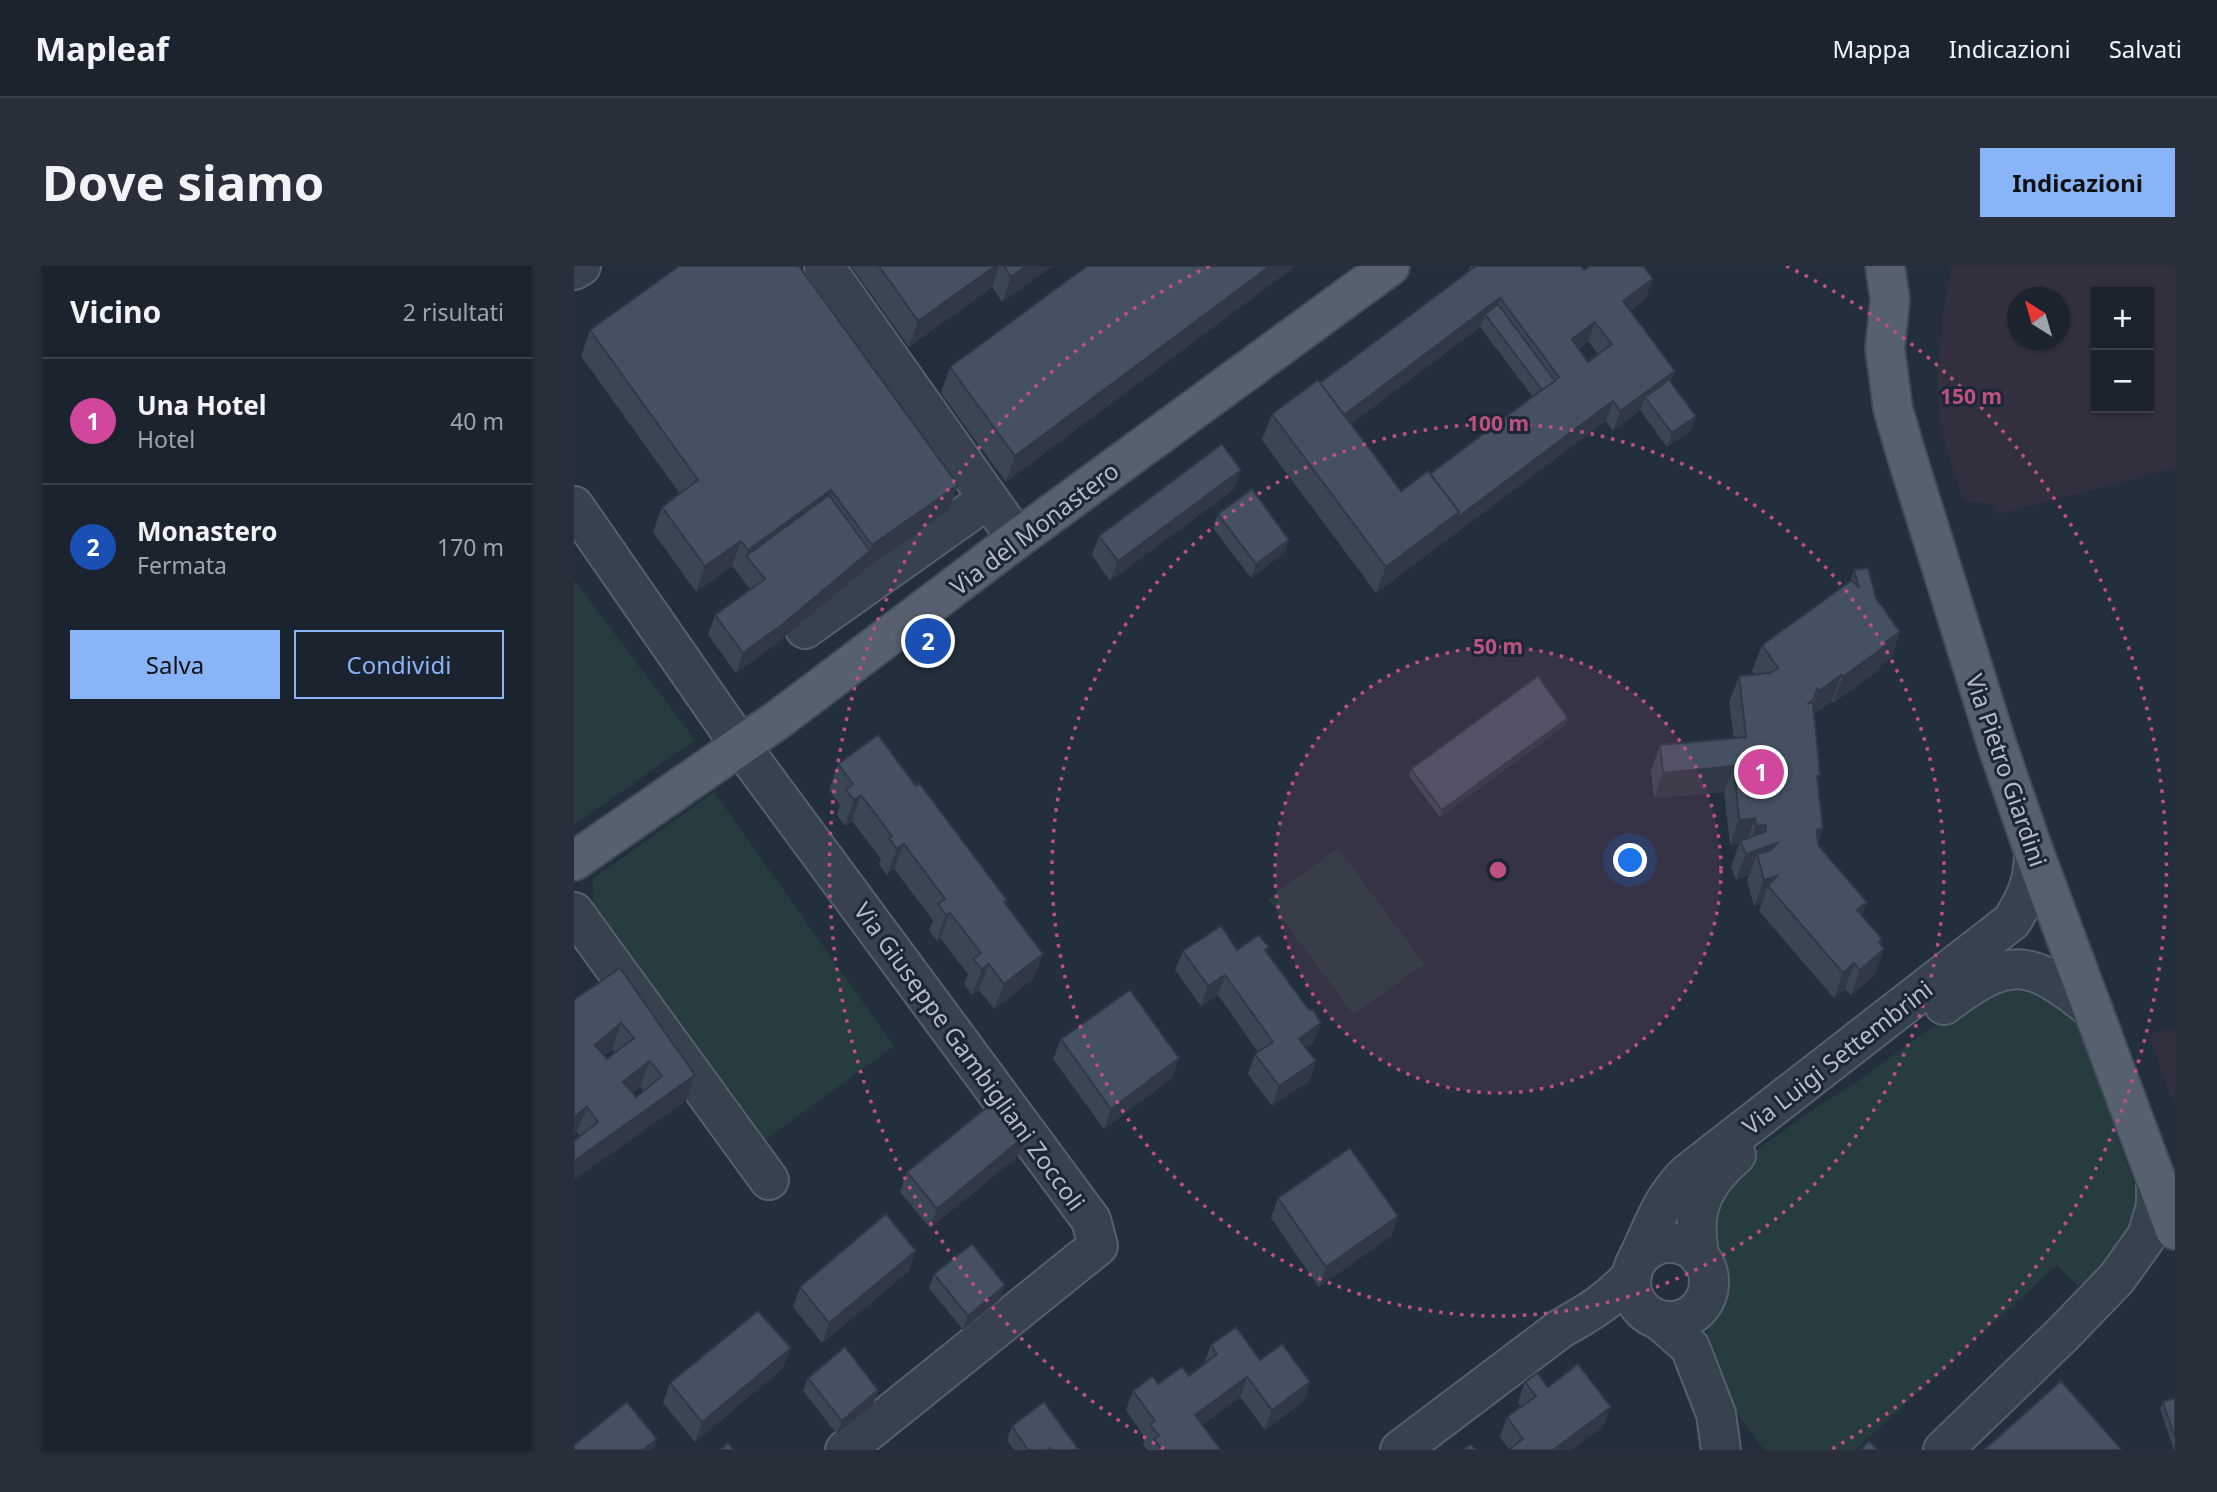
<!DOCTYPE html>
<html lang="it">
<meta charset="utf-8">
<style>
:root{--surface:#1b232e;--page:#282f3a;--text:#f1f3f6;--muted:#a0a4aa;--line:#39404a;--accent:#8ab4f8}
body{margin:0;font-family:"Noto Sans",sans-serif;background:var(--page);color:var(--text)}
.controls{position:absolute;right:21px;top:21px;display:grid;overflow:hidden;border-radius:0px;box-shadow:0 2px 5px #0004}
.controls button{width:63px;height:63px;display:grid;place-items:center;padding:0;border:0;border-bottom:2px solid var(--line);background:var(--surface);color:var(--text);font:35px sans-serif}
.compass{position:absolute;left:1433px;top:21px;width:63px;height:63px;border-radius:50%;background:var(--surface);box-shadow:0 2px 5px #0004;rotate:323deg}
.you{position:absolute;left:1057px;top:595px;width:24px;height:24px;margin:-18px;border:5px solid #fff;border-radius:50%;background:#1a73e8;box-shadow:0 0 0 10px #1a73e833}
.badge{display:grid;place-items:center;width:46px;height:46px;border-radius:50%;background:var(--accent);color:#fff;font-size:23px;font-weight:700}
.pin{position:absolute;translate:-50% -50%;border:4px solid #fff;box-shadow:0 2px 7px #0006}
.list{margin:0;padding:0;list-style:none}
h2{display:flex;justify-content:space-between;align-items:center;height:91px;margin:0;padding:0 28px;font-size:30px}
h2 small{font-size:23px;font-weight:400;color:var(--muted)}
.list li{display:grid;grid-template-columns:46px 1fr auto;gap:21px;align-items:center;box-sizing:border-box;height:126px;padding:0 28px;border-top:2px solid var(--line)}
.list b{display:block;font-size:26px;white-space:nowrap}
.list p{margin:0;font-size:23px;white-space:nowrap;color:var(--muted)}
.list em{font-size:23px;font-style:normal;color:var(--muted)}
.actions{display:flex;gap:14px;padding:21px 28px}
.actions a{flex:1;padding:16px 0;border:2px solid var(--accent);border-radius:0px;text-align:center;font-size:24px;color:var(--accent)}
.actions .main{background:var(--accent);color:#111}
.map{position:relative;flex:none;width:1601px;height:1184px;overflow:hidden;border-radius:0px}
header{display:flex;align-items:center;gap:42px;box-sizing:border-box;height:98px;padding:0 35px;background:var(--surface);border-bottom:2px solid var(--line)}
header strong{font-size:33px}
nav{display:flex;gap:38px;margin-inline-start:auto;font-size:24px}
.intro{display:flex;align-items:center;justify-content:space-between;box-sizing:border-box;height:168px;padding:0 42px}
h1{margin:0;font-size:49px}
.button{padding:18px 32px;border-radius:0px;background:var(--accent);color:#111;font-size:24px;font-weight:700}
main{display:flex;gap:42px;padding:0 42px}
aside{flex:1;background:var(--surface);border-radius:0px;box-shadow:0 2px 5px #0004}
.map>svg:first-child{display:block}
.medical{fill:#32303f;fill-rule:evenodd}
.green{fill:#263c3f}
.lines{fill:none;stroke-linecap:round;stroke-linejoin:round}
.minor-casing{stroke:#565f6c;stroke-width:42}
.major-casing{stroke:#414a57;stroke-width:42}
.minor{stroke:#38414e;stroke-width:38}
.major{stroke:#56606e;stroke-width:38}
.wall{fill:#3b4654;fill-rule:evenodd}
.shaded-wall{fill:#303945}
.building{fill:#455162;stroke:#303945;stroke-width:2;fill-rule:evenodd}
.ring{fill:none;stroke:#bd5182;stroke-width:3.5;stroke-dasharray:3.5 7}
.labels{text-anchor:middle;dominant-baseline:central;stroke-width:6;stroke-linejoin:round;paint-order:stroke}
.street-label{font-size:24px;fill:#b4bcc9;stroke:#1d2633}
.centre{fill:#bd5182;stroke:#1d2633;stroke-width:3.5}
.ring-label{font-size:21px;text-anchor:middle;font-weight:bold;fill:#bd5182;stroke:#1d2633;stroke-width:6;stroke-linejoin:round;paint-order:stroke}
</style>
<header>
<strong>Mapleaf</strong>
<nav><a>Mappa</a><a>Indicazioni</a><a>Salvati</a></nav>
</header>
<div class="intro"><h1>Dove siamo</h1><a class="button">Indicazioni</a></div>
<main>
<aside>
<h2>Vicino<small>2 risultati</small></h2>
<ul class="list">
<li><span class="badge" style="background:#d1479c">1</span><div><b>Una Hotel</b><p>Hotel</p></div><em>40 m</em></li>
<li><span class="badge" style="background:#1a4fb4">2</span><div><b>Monastero</b><p>Fermata</p></div><em>170 m</em></li>
</ul>
<div class="actions"><a class="main">Salva</a><a>Condividi</a></div>
</aside>
<div class="map">
<svg width="1601" height="1184" viewBox="0 0 1601 1184">
<rect width="100%" height="100%" fill="#242f3e"/>
<g class="medical">
<path d="M1377,0h224v202l-176,46 -4,-10 -32,-3 -23,-74 -3,-51 4,-49zM1522,26h53v116h-53zM1444,32h42v42h-42z"/>
<polygon points="1601,762 1601,835 1595,828 1575,768"/>
</g>
<g class="green">
<polygon points="0,314 121,474 0,559"/>
<polygon points="140,526 320,780 183,880 18,655 19,613"/>
<polygon points="764,582 850,698 780,749 694,633"/>
<polygon points="1436,714 1491,739 1507,762 1514,788 1565,932 1560,959 1550,979 1517,1011 1504,1020 1483,999 1281,1184 1190,1184 1153,1133 1131,1074 1136,1058 1149,1042 1156,1023 1154,999 1132,959 1164,897 1242,842 1277,820 1409,724"/>
</g>
<g class="lines">
<defs>
<g id="minor">
<polyline points="250,0 443,273"/>
<polyline points="0,4 7,0"/>
<polyline points="0,240 166,479 517,954 524,980 271,1184"/>
<polyline points="231,363 414,233"/>
<polyline points="0,646 195,914"/>
<path d="M1370,739c66,-50 85,-47 149,5"/>
<circle cx="1096" cy="1016" r="39"/>
<path d="M1126,992c-10,-45 1,-73 36,-103"/>
<path d="M1061,998c18,-35 24,-63 53,-91l324,-252c15,-25 22,-40 22,-69"/>
<polyline points="1085,1054 1116,1081 1142,1148 1147,1184"/>
<path d="M826,1184l160,-121c27,-15 52,-30 72,-54"/>
<polyline points="1369,1184 1489,1068 1543,1012 1573,970 1582,940 1582,912"/>
</g>
<g id="major">
<polyline points="1311,0 1316,33 1311,83 1319,143 1333,191 1423,479 1460,586 1601,964"/>
<polyline points="0,595 205,453 443,273 816,0"/>
</g>
</defs>
<use href="#minor" class="minor-casing"/>
<use href="#major" class="major-casing"/>
<use href="#minor" class="minor"/>
<use href="#major" class="major"/>
</g>
<g class="wall">
<polygon points="277,0 479,0 428,36 418,21 335,81"/>
<polygon points="513,0 432,216 367,127 376,101"/>
<path d="M896,0h111l3,4 69,9 -8,20 -15,12 40,71 21,48 -24,17 -27,-37 -27,21 -7,-10 -230,172 -114,-153 10,-26 48,-31 147,-110zM906,61l53,70 -103,77 -29,17 -50,-67zM1014,75l10,13 -10,8 -9,-13z"/>
<polygon points="16,64 375,244 289,305 202,378 162,407 134,369 141,349 176,323 158,300 122,326 79,266 88,241 106,228 7,90"/>
<polygon points="667,204 660,223 536,315 518,289 525,270"/>
<polygon points="644,248 715,274 710,287 677,312 639,262"/>
<polygon points="1280,304 1302,332 1326,366 1317,392 1307,399 1305,404 1259,437 1258,435 1240,448 1244,515 1249,563 1244,576 1244,579 1293,636 1288,649 1306,678 1301,709 1277,729 1271,723 1260,732 1185,645 1188,637 1180,640 1173,614 1175,609 1162,614 1157,601 1165,578 1156,579 1150,526 1080,532 1077,505 1086,479 1160,472 1155,436 1165,410 1181,409 1178,405 1188,379 1276,316"/>
<polygon points="992,459 866,551 835,510 837,503"/>
<polygon points="264,498 342,520 433,634 431,638 469,688 459,713 420,743 405,724 398,729 390,718 394,708 366,672 363,675 355,664 359,654 320,603 313,609 305,598 307,593 278,555 271,560 263,549 266,539 255,524"/>
<polygon points="695,681 693,686 740,776 732,782 742,795 735,815 698,840 674,808 681,788 684,786 644,729 627,740 601,704 609,685 663,684"/>
<path d="M46,702l75,107 -9,26 -106,35 -3,-4zM38,783l3,4 -8,6 -3,-3zM66,821l4,4 -8,6 -4,-4z"/>
<polygon points="487,773 605,792 598,812 530,863 479,793"/>
<polygon points="444,890 356,962 326,926 333,906"/>
<polygon points="704,932 824,950 817,970 745,1021 697,952"/>
<polygon points="335,1005 248,1077 219,1041 226,1021"/>
<polygon points="360,1008 426,1033 389,1064 355,1022"/>
<polygon points="637,1079 686,1094 736,1116 729,1136 691,1164 666,1131 628,1159 646,1184 573,1184 569,1178 571,1172 552,1144 559,1125 615,1110 630,1098"/>
<polygon points="209,1102 121,1176 89,1137 96,1117"/>
<polygon points="234,1112 304,1124 299,1138 263,1168 229,1125"/>
<polygon points="951,1116 974,1121 1029,1161 935,1183 926,1171 933,1151 948,1141 944,1136"/>
<polygon points="1601,1132 1601,1184 1600,1184 1586,1143 1589,1136"/>
<polygon points="438,1160 505,1184 440,1184 433,1174"/>
</g>
<g class="shaded-wall">
<polygon points="421,0 425,0 418,21 335,81 344,55"/>
<polygon points="452,0 479,0 428,36 437,11"/>
<polygon points="696,0 722,0 432,216 441,190"/>
<polygon points="1079,13 1071,33 1042,55 1049,35"/>
<polygon points="926,32 919,51 911,48 906,61 758,172 766,152"/>
<polygon points="1021,56 1014,75 990,93 998,73"/>
<polygon points="1101,105 1093,124 1071,131 1066,144 1039,165 1046,145"/>
<polygon points="1039,135 1032,155 802,327 812,301 885,246"/>
<polygon points="1122,150 1117,164 1093,181 1098,167"/>
<polygon points="667,204 660,223 536,315 544,295"/>
<polygon points="384,219 375,244 289,305 298,279"/>
<polygon points="257,224 248,249 172,290 174,284"/>
<polygon points="715,274 710,287 677,312 682,298"/>
<polygon points="167,275 158,300 122,326 131,300"/>
<polygon points="296,285 289,305 202,378 162,407 169,387"/>
<polygon points="1326,366 1317,392 1307,399 1305,404 1259,437 1269,411"/>
<polygon points="1267,409 1258,435 1235,451 1245,425"/>
<polygon points="994,452 992,459 866,551 868,544"/>
<polygon points="1160,500 1150,526 1080,532 1089,507"/>
<polygon points="287,529 278,555 271,560 280,534"/>
<polygon points="1181,552 1172,578 1166,575 1165,578 1156,579 1165,554"/>
<polygon points="1192,559 1182,584 1203,577 1193,603 1183,588 1175,609 1162,614 1182,560"/>
<polygon points="1249,563 1239,589 1243,564"/>
<polygon points="330,578 320,603 313,609 323,583"/>
<polygon points="1203,610 1194,620 1188,637 1180,640 1190,614"/>
<polygon points="1293,636 1284,662 1283,644"/>
<polygon points="376,647 366,672 363,675 372,649"/>
<polygon points="1308,673 1302,690 1310,683 1301,709 1277,729 1286,704 1305,676"/>
<polygon points="469,688 459,713 420,743 430,718"/>
<polygon points="1280,697 1271,723 1260,732 1269,707"/>
<polygon points="415,698 405,724 398,729 408,703"/>
<polygon points="651,709 644,729 627,740 634,720"/>
<polygon points="47,757 38,783 12,804 21,779"/>
<polygon points="747,757 740,776 718,792 725,773"/>
<polygon points="605,792 598,812 530,863 537,843"/>
<polygon points="76,795 66,821 40,842 49,816"/>
<polygon points="742,795 735,815 698,840 705,820"/>
<polygon points="121,809 112,835 0,914 0,895"/>
<polygon points="13,841 3,866 0,869 0,851"/>
<polygon points="451,870 444,890 356,962 363,943"/>
<polygon points="824,950 817,970 745,1021 752,1001"/>
<polygon points="342,985 335,1005 248,1077 255,1057"/>
<polygon points="431,1019 426,1033 389,1064 394,1050"/>
<polygon points="217,1082 209,1102 121,1176 128,1156"/>
<polygon points="673,1111 666,1131 614,1169 621,1149"/>
<polygon points="736,1116 729,1136 691,1164 698,1144"/>
<polygon points="304,1124 299,1138 263,1168 268,1155"/>
<polygon points="1037,1141 1029,1161 998,1184 979,1184"/>
<polygon points="83,1173 79,1184 69,1184"/>
</g>
<g class="building">
<polygon points="105,0 225,0 384,219 298,279 257,224 174,284 167,275 131,300 88,241 124,214 16,64"/>
<polygon points="305,0 421,0 344,55"/>
<polygon points="430,0 452,0 437,11"/>
<polygon points="513,0 696,0 441,190 376,101"/>
<path d="M902,0h105l3,4 6,-4h53l10,13 -30,22 52,70 -55,40 -7,-10 -156,117 2,-6 -29,-38 129,-97 -59,-79 -156,117 -24,-32zM1021,56l17,22 -24,18 -16,-23z"/>
<polygon points="924,38 981,115 968,124 911,48"/>
<polygon points="744,114 827,225 854,205 885,246 812,301 698,148"/>
<polygon points="1095,114 1122,150 1098,167 1071,131"/>
<polygon points="648,178 667,204 544,295 525,270"/>
<polygon points="678,223 715,274 682,298 644,248"/>
<polygon points="255,229 296,285 209,358 169,387 141,349 191,313 172,290"/>
<polygon points="1294,302 1302,332 1326,366 1312,376 1314,378 1269,411 1267,409 1245,425 1243,423 1240,433 1235,437 1239,437 1246,509 1243,510 1249,563 1243,564 1244,579 1293,636 1283,644 1308,673 1305,676 1310,683 1286,704 1280,697 1269,707 1194,620 1203,610 1190,614 1183,588 1197,584 1203,577 1172,588 1166,575 1192,565 1192,559 1182,560 1181,552 1165,554 1160,500 1089,507 1086,479 1172,471 1165,410 1196,407 1204,402 1188,379 1278,314 1285,322 1280,304"/>
<polygon points="964,410 994,452 868,544 837,503"/>
<polygon points="304,469 342,520 346,518 433,634 430,636 469,688 430,718 415,698 408,703 399,693 407,687 376,647 372,649 364,638 371,633 330,578 323,583 315,572 318,570 287,529 280,534 272,524 279,518 264,498"/>
<polygon points="647,660 663,684 685,669 695,681 691,684 735,744 739,744 747,757 725,773 742,795 705,820 681,788 699,776 651,709 634,720 609,685"/>
<path d="M46,702l75,107 -121,86v-20l24,-19 -11,-15 -13,10v-117zM47,757l13,15 -27,21 -12,-14zM76,795l12,15 -26,21 -13,-15z"/>
<polygon points="556,724 605,792 537,843 487,773"/>
<polygon points="422,834 451,870 363,943 333,906"/>
<polygon points="776,882 824,950 752,1001 704,932"/>
<polygon points="312,948 342,985 255,1057 226,1021"/>
<polygon points="398,978 431,1019 394,1050 360,1008"/>
<polygon points="184,1045 217,1082 128,1156 96,1117"/>
<polygon points="662,1061 686,1094 708,1078 736,1116 698,1144 673,1111 621,1149 646,1183 645,1184 588,1184 580,1173 585,1170 576,1158 581,1155 559,1125 579,1110 584,1118 608,1101 615,1110 643,1088 637,1079"/>
<polygon points="271,1081 304,1124 268,1155 234,1112"/>
<polygon points="1004,1098 1037,1141 979,1184 934,1184 949,1173 933,1151 962,1130 951,1116 963,1107 974,1121"/>
<polygon points="1487,1115 1548,1184 1410,1184"/>
<polygon points="1601,1132 1601,1172 1589,1136"/>
<polygon points="53,1136 83,1173 69,1184 0,1184 0,1179"/>
<polygon points="470,1136 505,1184 477,1184 476,1182 473,1184 454,1184 438,1160"/>
<polygon points="1295,1175 1304,1184 1286,1184"/>
<polygon points="154,1177 160,1184 146,1184"/>
<polygon points="897,1178 902,1184 889,1184"/>
</g>
<circle cx="924" cy="604" r="223" fill="#bd5182" fill-opacity=".12"/>
<g class="ring">
<circle cx="924" cy="604" r="223"/>
<circle cx="924" cy="604" r="446"/>
<path d="M590 1183A669 669 0 0 1 636 0M1212 0A669 669 0 0 1 1258 1183"/>
</g>
<g class="labels">
<g class="street-label">
<text transform="translate(460 262) rotate(-37)">Via del Monastero</text>
<text transform="translate(1433 504) rotate(71)">Via Pietro Giardini</text>
<text transform="translate(396 790) rotate(54)">Via Giuseppe Gambigliani Zoccoli</text>
<text transform="translate(1263 791) rotate(-38)">Via Luigi Settembrini</text>
</g>
</g>
<circle cx="924" cy="604" r="10" class="centre"/>
<g class="ring-label">
<text x="1397" y="138">150 m</text>
<text x="924" y="165">100 m</text>
<text x="924" y="388">50 m</text>
</g>
</svg>
<div class="controls">
<button>+</button>
<button>−</button>
</div>
<svg class="compass" viewBox="-18 -18 36 36"><path d="M0-13l5 13h-10z" fill="#e53935"/><path d="M0 13l5-13h-10z" fill="#a0a4aa"/></svg>
<div class="you"></div>
<div class="pin badge" style="left:1187px;top:506px;background:#d1479c">1</div>
<div class="pin badge" style="left:354px;top:375px;background:#1a4fb4">2</div>
</div>
</main>
